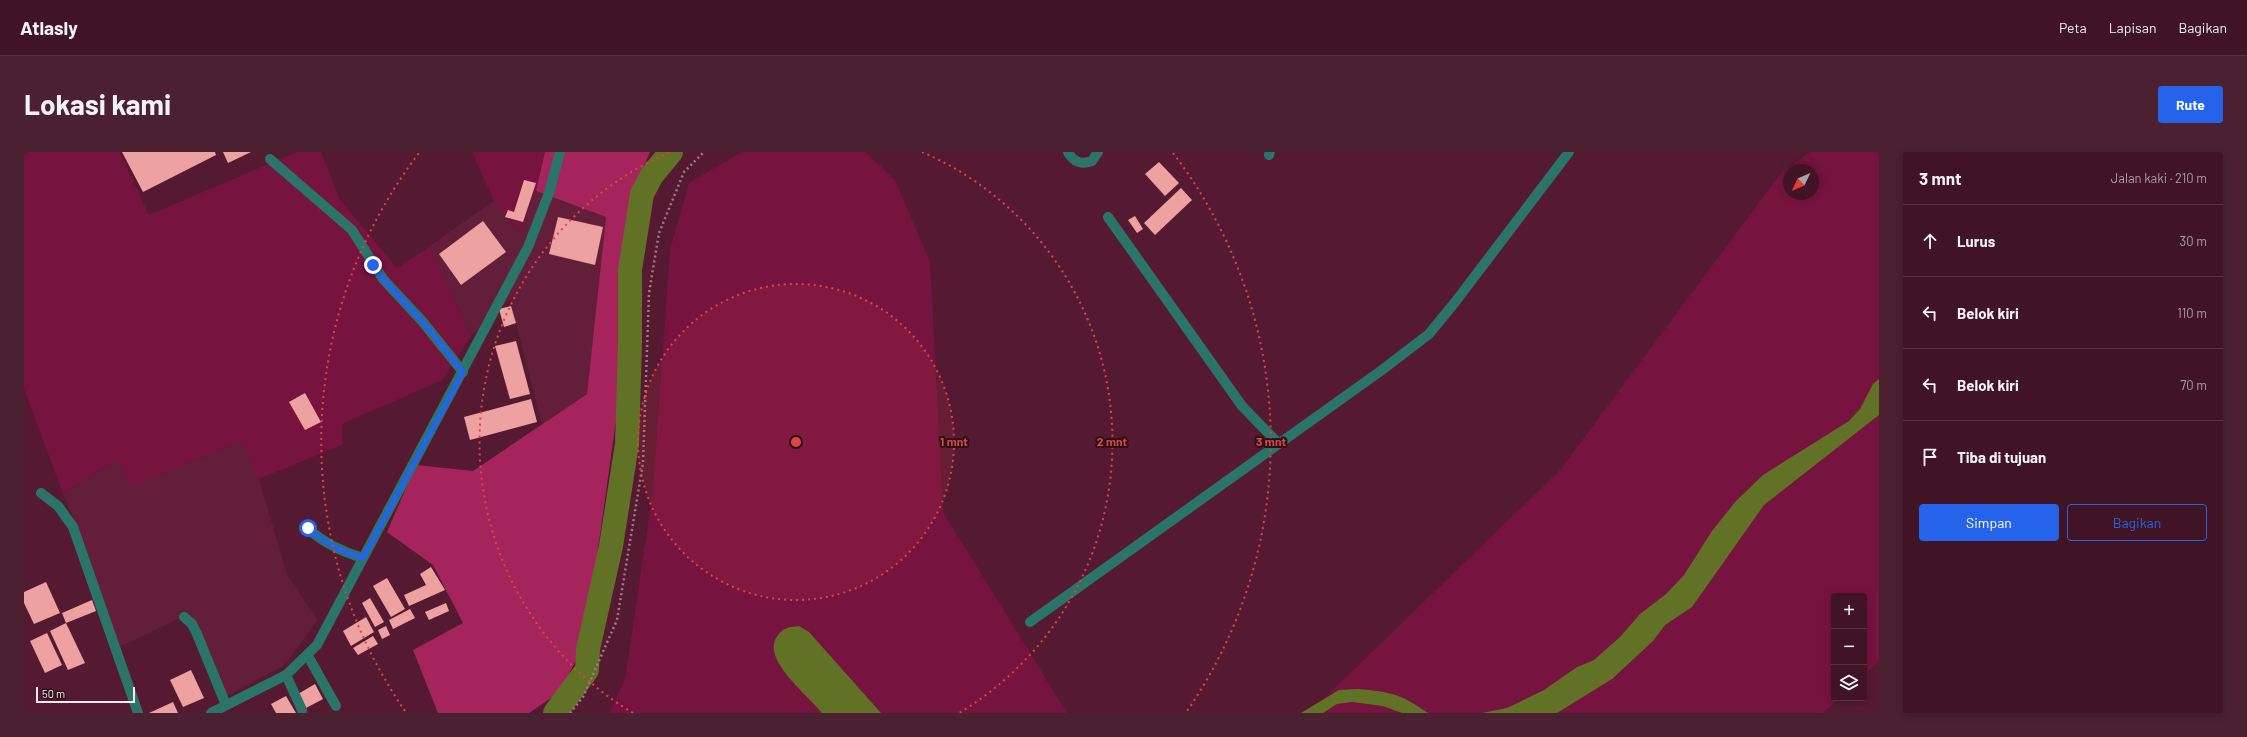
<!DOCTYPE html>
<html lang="id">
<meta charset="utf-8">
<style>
:root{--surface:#401425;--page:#4b2132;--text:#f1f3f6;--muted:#ae9ea7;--line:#593342;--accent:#2563eb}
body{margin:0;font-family:Barlow,sans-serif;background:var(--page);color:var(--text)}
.controls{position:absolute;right:12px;bottom:12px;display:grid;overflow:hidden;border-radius:4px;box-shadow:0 2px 10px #0003}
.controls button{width:36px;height:36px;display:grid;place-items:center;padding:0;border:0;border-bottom:1px solid var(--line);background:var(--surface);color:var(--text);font:20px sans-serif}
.compass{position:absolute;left:1759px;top:12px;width:36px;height:36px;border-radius:50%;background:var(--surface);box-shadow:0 2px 10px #0003;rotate:226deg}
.scale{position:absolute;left:12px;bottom:10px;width:99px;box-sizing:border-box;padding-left:4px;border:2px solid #fbebef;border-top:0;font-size:11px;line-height:14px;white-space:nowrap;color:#fbebef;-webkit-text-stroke:3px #2b1019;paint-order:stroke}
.stop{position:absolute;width:12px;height:12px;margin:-9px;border:3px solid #2563eb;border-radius:50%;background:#fff}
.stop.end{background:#2563eb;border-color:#fff;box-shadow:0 1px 4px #0008}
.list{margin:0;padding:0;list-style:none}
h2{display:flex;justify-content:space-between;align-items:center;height:52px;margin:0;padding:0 16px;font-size:17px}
h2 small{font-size:13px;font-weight:400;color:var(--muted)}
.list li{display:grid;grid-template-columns:26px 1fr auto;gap:12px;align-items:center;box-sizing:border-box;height:72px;padding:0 16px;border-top:1px solid var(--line)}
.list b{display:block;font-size:15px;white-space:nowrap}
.list em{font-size:13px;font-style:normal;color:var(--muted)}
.actions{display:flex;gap:8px;padding:12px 16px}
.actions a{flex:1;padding:9px 0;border:1px solid var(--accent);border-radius:4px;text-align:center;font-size:14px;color:var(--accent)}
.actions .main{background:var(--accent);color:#fff}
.icon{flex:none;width:22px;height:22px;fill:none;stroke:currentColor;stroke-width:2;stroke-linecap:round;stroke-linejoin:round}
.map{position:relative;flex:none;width:1855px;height:561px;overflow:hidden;border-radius:4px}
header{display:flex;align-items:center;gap:24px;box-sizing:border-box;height:56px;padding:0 20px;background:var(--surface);border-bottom:1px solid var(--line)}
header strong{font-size:19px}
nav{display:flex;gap:22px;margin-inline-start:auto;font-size:14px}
.intro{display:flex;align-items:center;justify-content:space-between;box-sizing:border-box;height:96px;padding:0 24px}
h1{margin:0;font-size:28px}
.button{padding:10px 18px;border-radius:4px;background:var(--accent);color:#fff;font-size:14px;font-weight:700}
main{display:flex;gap:24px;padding:0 24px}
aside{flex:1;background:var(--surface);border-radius:4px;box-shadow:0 2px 10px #0003}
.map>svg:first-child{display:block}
.built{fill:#631f39}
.green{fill:#76133f;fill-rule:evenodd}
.forest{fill:#a5245c}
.water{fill:#617125}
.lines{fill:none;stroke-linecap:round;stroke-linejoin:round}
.river{stroke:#617125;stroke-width:24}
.building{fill:#eda1a0}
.path{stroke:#a07987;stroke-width:2.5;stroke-dasharray:2 3;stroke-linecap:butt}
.minor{stroke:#2a7568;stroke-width:10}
.route{stroke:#2563eb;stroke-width:5}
.ring{fill:none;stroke:#dc4546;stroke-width:2;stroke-dasharray:2 4}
.centre{fill:#dc4546;stroke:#2b1019;stroke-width:2}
.ring-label{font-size:12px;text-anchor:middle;font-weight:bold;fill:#dc4546;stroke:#2b1019;stroke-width:4;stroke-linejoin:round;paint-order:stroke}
</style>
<header>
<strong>Atlasly</strong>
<nav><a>Peta</a><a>Lapisan</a><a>Bagikan</a></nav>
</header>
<div class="intro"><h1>Lokasi kami</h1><a class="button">Rute</a></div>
<main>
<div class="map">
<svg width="1855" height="561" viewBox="0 0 1855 561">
<rect width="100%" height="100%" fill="#551a31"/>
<g class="built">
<polygon points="512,39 582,65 563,242 518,272 486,147 447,184 406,94 470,49 495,80"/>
<polygon points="216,289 235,327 263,423 293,468 261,513 199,546 163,463 89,498 53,373 39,342 94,307 107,335"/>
</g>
<g class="green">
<polygon points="0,0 96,0 125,63 273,0 297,0 316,48 373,116 406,94 447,184 418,228 318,272 318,293 235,327 216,289 107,335 94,307 39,342 0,237"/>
<polygon points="448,0 521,0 512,39 495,80 470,49"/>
<polygon points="718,0 841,0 871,28 906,110 919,360 1043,561 585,561 601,528 629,338 646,98 665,31"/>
<path d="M1786,0h69v509l-15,14v-79h-30v102h5l-16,15h-514l251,-243 221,-297zM1765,18h24v24h-24z"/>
</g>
<polygon class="forest" points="521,0 626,0 607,45 594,123 594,254 561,490 536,540 505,561 414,561 389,498 439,471 409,413 363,380 392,313 449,319 563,242 582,65 512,39"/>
<g class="water">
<polygon points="1855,227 1855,263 1740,353 1668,455 1641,473 1629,489 1588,527 1533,561 1458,561 1483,556 1520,538 1553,515 1570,508 1596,485 1616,462 1642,442 1660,423 1688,379 1712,349 1739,323 1825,269 1836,257 1849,232"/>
<path d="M775,474l10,6 72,81h-59c-13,-17 -59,-52 -46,-75 6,-10 12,-11 23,-12z"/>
<path d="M1334,537c33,3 43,5 70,24h-26l-19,-7 -31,-4 -15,2 -14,9h-22l38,-23z"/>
</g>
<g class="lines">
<polyline class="river" points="531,561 563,518 564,497 587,394 603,292 606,191 606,118 618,42 628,23 647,0"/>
</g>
<g class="building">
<polygon points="98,0 191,0 192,3 119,40"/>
<polygon points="199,0 227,0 204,11"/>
<polygon points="1135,10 1155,31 1141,44 1121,22"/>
<polygon points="500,28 512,31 499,70 481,65 484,58 490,60"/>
<polygon points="1157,36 1168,48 1131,83 1120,71"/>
<polygon points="1111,64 1119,77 1113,81 1104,68"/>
<polygon points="534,65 579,75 571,113 525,102"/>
<polygon points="459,69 482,100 437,133 415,102"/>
<polygon points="487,154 492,171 480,175 475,157"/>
<polygon points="492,189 506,242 486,247 471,194"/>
<polygon points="281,241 297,270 281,278 265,250"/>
<polygon points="507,247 513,270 446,288 440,265"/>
<polygon points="407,415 421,438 385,454 380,443 402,433 396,422"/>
<polygon points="363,426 381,457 367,465 349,434"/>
<polygon points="22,430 36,461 10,472 0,451 0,440"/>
<polygon points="346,446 360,470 351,475 338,451"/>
<polygon points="68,448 72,459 42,471 38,461"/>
<polygon points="422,451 425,459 405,468 401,460"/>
<polygon points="386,457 391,466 369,477 365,468"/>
<polygon points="342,465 350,480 327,494 319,479"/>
<polygon points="42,471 61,511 44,518 26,479"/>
<polygon points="362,474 366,483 358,487 354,478"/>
<polygon points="23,481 38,513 21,521 6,489"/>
<polygon points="349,484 354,492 334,503 329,496"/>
<polygon points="167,518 180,546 159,555 146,528"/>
<polygon points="291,532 299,547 282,556 274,542"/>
<polygon points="262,544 272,561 252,561 247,552"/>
<polygon points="149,550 154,561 125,561"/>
</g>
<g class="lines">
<polyline class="path" points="546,561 559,545 593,468 619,311 625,141 635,81 660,20 680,0"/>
<g class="minor">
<path d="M1044,0c5,10 14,13 24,9l6,-9"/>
<polyline points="1245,3 1246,0"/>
<polyline points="246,7 328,78 359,127 398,169 439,220"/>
<polyline points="1084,65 1218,254 1255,292"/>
<polyline points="17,341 34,354 49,375 114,561"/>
<path d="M283,376c17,15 35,24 56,30"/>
<polyline points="160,465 168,472 173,482 202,553"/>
<polyline points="1006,470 1358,218 1405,182 1432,149 1545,0"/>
<polyline points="284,504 312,554"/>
<polyline points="262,523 278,558"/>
<polyline points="187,561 262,523 293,493 504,95 525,41 536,0"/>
</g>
</g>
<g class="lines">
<path class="route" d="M284,376c16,15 34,24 55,30l100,-186 -41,-51 -39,-42 -10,-14"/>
</g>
<circle cx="772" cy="290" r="158" fill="#dc4546" fill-opacity=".12"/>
<g class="ring">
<circle cx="772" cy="290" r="158"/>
<path d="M609 561A316 316 0 0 1 646 0M898 0A316 316 0 0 1 935 561"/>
<path d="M381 559A475 475 0 0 1 395 1M1149 1A475 475 0 0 1 1163 559"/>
</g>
<circle cx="772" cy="290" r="6" class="centre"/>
<g class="ring-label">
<text x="930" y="294">1 mnt</text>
<text x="1088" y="294">2 mnt</text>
<text x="1247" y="294">3 mnt</text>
</g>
</svg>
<div class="controls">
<button>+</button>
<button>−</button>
<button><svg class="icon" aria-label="layers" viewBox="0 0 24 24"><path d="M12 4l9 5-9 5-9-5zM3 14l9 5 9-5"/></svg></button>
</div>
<svg class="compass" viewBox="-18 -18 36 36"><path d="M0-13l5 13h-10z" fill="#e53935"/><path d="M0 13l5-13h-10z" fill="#ae9ea7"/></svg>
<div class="scale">50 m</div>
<div class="stop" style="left:284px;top:376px"></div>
<div class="stop end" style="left:349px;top:113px"></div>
</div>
<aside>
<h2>3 mnt<small>Jalan kaki · 210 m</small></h2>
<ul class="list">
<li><svg class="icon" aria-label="ahead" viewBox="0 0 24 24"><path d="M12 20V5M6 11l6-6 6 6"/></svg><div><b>Lurus</b></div><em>30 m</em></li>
<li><svg class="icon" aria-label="left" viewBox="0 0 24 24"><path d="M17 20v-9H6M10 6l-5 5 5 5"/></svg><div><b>Belok kiri</b></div><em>110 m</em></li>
<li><svg class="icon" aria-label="left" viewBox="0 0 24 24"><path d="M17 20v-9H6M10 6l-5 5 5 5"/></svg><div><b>Belok kiri</b></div><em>70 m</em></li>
<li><svg class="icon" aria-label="arrive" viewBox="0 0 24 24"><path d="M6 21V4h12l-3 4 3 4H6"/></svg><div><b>Tiba di tujuan</b></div></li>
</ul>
<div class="actions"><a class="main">Simpan</a><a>Bagikan</a></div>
</aside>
</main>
